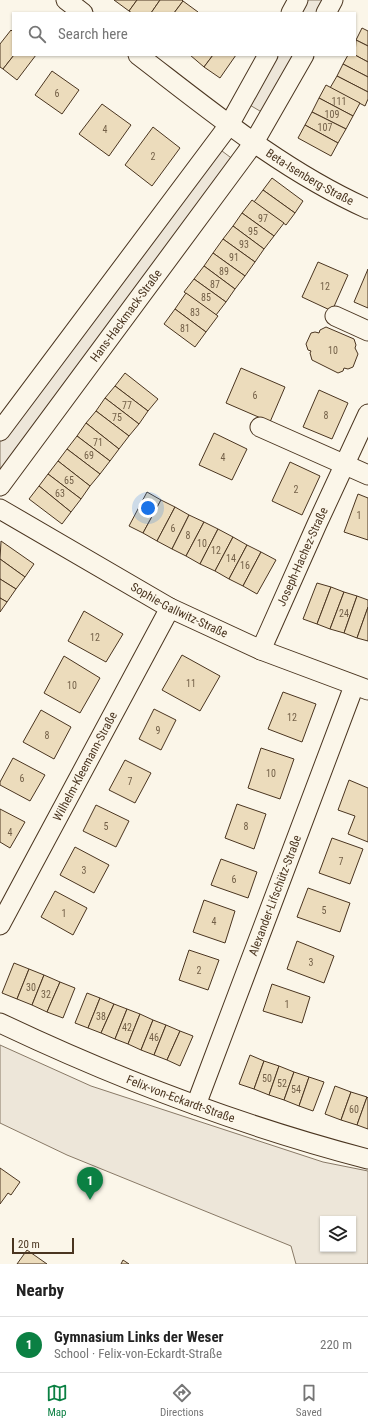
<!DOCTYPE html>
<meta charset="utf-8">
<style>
:root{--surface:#fff;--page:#f2f2f2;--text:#222;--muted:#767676;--line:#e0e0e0;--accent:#0b8043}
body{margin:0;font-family:"Roboto Condensed",sans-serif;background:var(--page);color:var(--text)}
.controls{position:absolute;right:12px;bottom:12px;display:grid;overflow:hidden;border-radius:0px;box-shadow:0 1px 3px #0004}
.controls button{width:36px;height:36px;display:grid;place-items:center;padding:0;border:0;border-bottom:1px solid var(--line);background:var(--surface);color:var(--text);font:20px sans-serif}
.scale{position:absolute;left:12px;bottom:10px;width:62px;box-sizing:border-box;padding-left:4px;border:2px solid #4a3520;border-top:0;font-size:11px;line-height:14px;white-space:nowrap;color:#4a3520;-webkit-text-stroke:3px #fbf6e9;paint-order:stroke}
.you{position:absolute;left:148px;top:508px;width:14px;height:14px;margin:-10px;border:3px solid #fff;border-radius:50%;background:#1a73e8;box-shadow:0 0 0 6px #1a73e833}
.badge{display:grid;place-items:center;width:26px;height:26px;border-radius:50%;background:var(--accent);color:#fff;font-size:13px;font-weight:700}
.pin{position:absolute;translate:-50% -33px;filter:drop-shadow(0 1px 2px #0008)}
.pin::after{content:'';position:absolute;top:21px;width:14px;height:12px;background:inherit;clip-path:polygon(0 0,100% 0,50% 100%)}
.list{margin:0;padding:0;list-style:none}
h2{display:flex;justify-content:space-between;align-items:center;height:52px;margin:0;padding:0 16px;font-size:17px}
h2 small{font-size:13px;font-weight:400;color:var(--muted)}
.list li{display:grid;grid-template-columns:26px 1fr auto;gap:12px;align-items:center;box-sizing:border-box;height:56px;padding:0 16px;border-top:1px solid var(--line)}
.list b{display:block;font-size:15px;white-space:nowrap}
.list p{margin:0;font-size:13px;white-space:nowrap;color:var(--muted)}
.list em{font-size:13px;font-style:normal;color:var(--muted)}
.icon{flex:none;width:22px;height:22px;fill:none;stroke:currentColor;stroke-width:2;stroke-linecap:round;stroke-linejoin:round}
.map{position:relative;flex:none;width:368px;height:1264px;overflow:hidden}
.search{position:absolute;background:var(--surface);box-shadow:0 1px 3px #0004;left:12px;right:12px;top:12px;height:44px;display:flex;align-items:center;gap:10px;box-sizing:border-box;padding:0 14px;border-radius:0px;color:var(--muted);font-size:15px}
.sheet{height:108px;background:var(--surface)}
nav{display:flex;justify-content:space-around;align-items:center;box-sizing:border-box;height:56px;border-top:1px solid var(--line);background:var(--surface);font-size:11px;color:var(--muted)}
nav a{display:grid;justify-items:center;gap:2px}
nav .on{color:var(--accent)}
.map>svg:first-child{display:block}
.green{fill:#ede6d9;stroke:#887966;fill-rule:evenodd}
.building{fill:#ecdcbc;stroke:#4a3520}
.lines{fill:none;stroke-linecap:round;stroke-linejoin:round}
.street-casing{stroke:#4a3520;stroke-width:21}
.street{stroke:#fbf6e9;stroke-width:19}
.labels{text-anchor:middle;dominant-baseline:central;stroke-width:3;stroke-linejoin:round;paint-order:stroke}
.number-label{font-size:10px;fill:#725f47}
.street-label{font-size:12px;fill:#4a3520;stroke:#fbf6e9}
</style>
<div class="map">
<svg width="368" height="1264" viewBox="0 0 368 1264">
<rect width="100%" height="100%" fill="#fbf6e9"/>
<g class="green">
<polygon points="304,0 327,0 320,13 297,13"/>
<polygon points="274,55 299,55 265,114 248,104"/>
<polygon points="218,148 234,160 4,471 0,468 0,441"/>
<path d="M0,1045l91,41 232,76 45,9v93h-72l-5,-18 -224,-91 -67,-32zM323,1219h30v30h-30z"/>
</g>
<g class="building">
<polygon points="114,0 137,0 129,11"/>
<polygon points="137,0 160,0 151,13 132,13 129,11"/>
<polygon points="160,0 182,0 183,1 174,13 151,13"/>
<polygon points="183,1 198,12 197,13 174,13"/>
<polygon points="362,28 368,31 368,46 356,40"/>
<polygon points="11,30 13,32 14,55 3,69 0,67 0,44"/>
<polygon points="356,40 368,46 368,62 355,55"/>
<polygon points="14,55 36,55 17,80 3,69"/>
<polygon points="190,55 213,55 204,67"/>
<polygon points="213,55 236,55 220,78 204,67"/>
<polygon points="348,55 355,55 368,62 368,77 343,64"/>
<polygon points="343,64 368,77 368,92 337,76"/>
<polygon points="52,71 79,90 62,114 35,95"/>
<polygon points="337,76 368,92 368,99 365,106 330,88"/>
<polygon points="326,85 360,103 353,116 319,98"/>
<polygon points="319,98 353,116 346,129 312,112"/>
<polygon points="102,104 131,125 109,156 79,134"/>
<polygon points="312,112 346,129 338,143 305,125"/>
<polygon points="305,125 338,143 331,156 298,138"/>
<polygon points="153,127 180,148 152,186 125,165"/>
<polygon points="272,178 303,201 295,213 263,190"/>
<polygon points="263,190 295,213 286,225 254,202"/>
<polygon points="252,200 284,223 274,236 242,213"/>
<polygon points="242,213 274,236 264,249 233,226"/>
<polygon points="233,226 264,249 255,262 223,239"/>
<polygon points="223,239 255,262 245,276 213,253"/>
<polygon points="213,253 245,276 235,289 204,266"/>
<polygon points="318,262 348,275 332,311 302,297"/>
<polygon points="204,266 235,289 226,302 194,279"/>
<polygon points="368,269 368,308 354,302"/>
<polygon points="194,279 226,302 216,315 184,292"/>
<polygon points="186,293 218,316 206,332 175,309"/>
<polygon points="175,309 206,332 195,347 164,324"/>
<polygon points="326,327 354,339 356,345 355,348 358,354 353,367 348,369 344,368 343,371 338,373 312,360 310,353 311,351 308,350 306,344 311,333 315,332 319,333 320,330"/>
<polygon points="241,368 285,387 270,422 226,403"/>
<polygon points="125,373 158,399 148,411 115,386"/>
<polygon points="115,386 148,411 139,424 105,398"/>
<polygon points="319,390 348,403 332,439 303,427"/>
<polygon points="105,398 139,424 129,436 96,411"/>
<polygon points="96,411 129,436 119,449 86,423"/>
<polygon points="86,423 119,449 110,461 77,436"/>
<polygon points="214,433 247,449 232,480 199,465"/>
<polygon points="77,436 110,461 100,474 67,449"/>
<polygon points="67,449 100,474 90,486 58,461"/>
<polygon points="58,461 90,486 81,499 48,474"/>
<polygon points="290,462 320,476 302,515 272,501"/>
<polygon points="48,474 81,499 71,512 39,486"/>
<polygon points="39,486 71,512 62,524 29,499"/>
<polygon points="147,492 161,500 143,533 129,526"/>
<polygon points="358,494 368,498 368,540 344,532"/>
<polygon points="161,500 175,507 157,541 143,533"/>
<polygon points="175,507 189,515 172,549 157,541"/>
<polygon points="189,515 204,522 186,556 172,549"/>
<polygon points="204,522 218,529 200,564 186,556"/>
<polygon points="218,529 233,537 215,571 200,564"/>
<polygon points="233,537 247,545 229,579 215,571"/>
<polygon points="1,541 34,564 25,577 0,559"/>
<polygon points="247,545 261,552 243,586 229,579"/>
<polygon points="261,552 276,560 257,594 243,586"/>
<polygon points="0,559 25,577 16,589 0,579"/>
<polygon points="0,579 16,589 7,602 0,598"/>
<polygon points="317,583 331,587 317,624 303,619"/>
<polygon points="331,587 344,592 330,629 317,624"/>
<polygon points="344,592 357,596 344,633 330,629"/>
<polygon points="357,596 368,600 368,607 357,638 344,633"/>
<polygon points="0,598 7,602 0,612"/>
<polygon points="368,607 368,641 357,638"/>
<polygon points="84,611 123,634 106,662 68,641"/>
<polygon points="182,655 220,676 200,711 162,690"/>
<polygon points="64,656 100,678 80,713 44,693"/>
<polygon points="283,692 316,704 302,742 268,729"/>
<polygon points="154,709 176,720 161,750 139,739"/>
<polygon points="41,710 71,727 54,759 23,742"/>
<polygon points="261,748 294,759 280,799 248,788"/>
<polygon points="13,758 45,775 30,801 0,785 0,782"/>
<polygon points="125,760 151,773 135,803 109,790"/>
<polygon points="349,780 368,788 368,842 348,834 355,816 338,810"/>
<polygon points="237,804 266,814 254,849 225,838"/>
<polygon points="96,805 129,821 116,847 83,831"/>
<polygon points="0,809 25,822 10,848 0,842"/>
<polygon points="332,838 363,849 350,884 319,873"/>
<polygon points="75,847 109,865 94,893 60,875"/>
<polygon points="221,859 257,872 248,898 211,885"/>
<polygon points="308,888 350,903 340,932 297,917"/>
<polygon points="55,891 87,908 73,935 41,917"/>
<polygon points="204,900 235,911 225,943 193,932"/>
<polygon points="297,941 334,956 324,983 287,969"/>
<polygon points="189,950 219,960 208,990 179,980"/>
<polygon points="14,963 29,969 17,999 2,993"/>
<polygon points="29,969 44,975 32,1005 17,999"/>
<polygon points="44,975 60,982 47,1012 32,1005"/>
<polygon points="60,982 75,988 63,1018 47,1012"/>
<polygon points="272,984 310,997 302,1023 263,1011"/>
<polygon points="87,993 100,998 88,1028 75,1023"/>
<polygon points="100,998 114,1004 101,1033 88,1028"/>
<polygon points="114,1004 127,1009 115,1039 101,1033"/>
<polygon points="127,1009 140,1014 128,1044 115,1039"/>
<polygon points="140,1014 153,1020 141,1050 128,1044"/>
<polygon points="153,1020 166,1025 154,1055 141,1050"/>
<polygon points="166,1025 180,1031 167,1060 154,1055"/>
<polygon points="180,1031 193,1036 180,1066 167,1060"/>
<polygon points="250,1055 264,1061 254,1089 239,1084"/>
<polygon points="264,1061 279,1066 269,1095 254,1089"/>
<polygon points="279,1066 294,1072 284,1100 269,1095"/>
<polygon points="294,1072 309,1077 299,1106 284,1100"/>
<polygon points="309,1077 324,1082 313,1111 299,1106"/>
<polygon points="335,1086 351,1092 341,1120 325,1114"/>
<polygon points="351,1092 367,1097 357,1125 341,1120"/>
<polygon points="367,1097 368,1098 368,1129 357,1125"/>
<polygon points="0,1168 20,1182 11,1195 8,1193 0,1204"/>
<polygon points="27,1250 47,1264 17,1264"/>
<polygon points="123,1260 129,1264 121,1264"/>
</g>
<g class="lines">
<defs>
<g id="street">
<polyline points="66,0 83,13"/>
<polyline points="291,13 298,0"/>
<polyline points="326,13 333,0"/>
<path id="s1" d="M138,55c73,56 145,116 230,154"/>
<polyline points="335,316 368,331"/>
<polyline points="260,427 368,475"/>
<polyline points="0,431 229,125 268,55"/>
<path id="s2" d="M0,486l253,-342 51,-89"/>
<path id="s3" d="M0,509l170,99 91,42 107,40"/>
<path id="s4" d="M261,650l56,-126 51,-110"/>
<path id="s5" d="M0,925l170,-317"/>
<path id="s6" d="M0,1023c118,56 241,103 368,136"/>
<path id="s7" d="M196,1105l158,-419"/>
</g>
</defs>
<use href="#street" class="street-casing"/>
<use href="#street" class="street"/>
</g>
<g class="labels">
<g class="number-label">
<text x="57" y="93">6</text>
<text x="339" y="101">111</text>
<text x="332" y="114">109</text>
<text x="325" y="127">107</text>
<text x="105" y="129">4</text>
<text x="153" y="156">2</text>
<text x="263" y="218">97</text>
<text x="253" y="231">95</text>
<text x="244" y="244">93</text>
<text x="234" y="257">91</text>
<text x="224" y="271">89</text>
<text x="215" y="284">87</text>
<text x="325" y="286">12</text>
<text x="206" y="297">85</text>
<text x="195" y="312">83</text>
<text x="185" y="328">81</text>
<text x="333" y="350">10</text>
<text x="255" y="395">6</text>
<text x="127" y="405">77</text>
<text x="326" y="415">8</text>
<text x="117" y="417">75</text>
<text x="98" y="442">71</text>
<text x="89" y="455">69</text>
<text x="223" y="457">4</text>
<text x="69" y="480">65</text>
<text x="296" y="489">2</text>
<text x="60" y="493">63</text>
<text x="359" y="515">1</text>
<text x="173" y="528">6</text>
<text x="188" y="535">8</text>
<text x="202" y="543">10</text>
<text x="216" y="550">12</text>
<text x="231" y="558">14</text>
<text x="245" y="565">16</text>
<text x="344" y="613">24</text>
<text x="95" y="637">12</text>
<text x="191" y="683">11</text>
<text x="72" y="685">10</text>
<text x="292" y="717">12</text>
<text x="158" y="730">9</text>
<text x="47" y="735">8</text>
<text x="271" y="773">10</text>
<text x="22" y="778">6</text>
<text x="130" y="781">7</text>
<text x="106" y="826">5</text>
<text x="246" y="826">8</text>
<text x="10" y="832">4</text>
<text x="341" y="861">7</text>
<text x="84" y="870">3</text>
<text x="234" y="879">6</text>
<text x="324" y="910">5</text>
<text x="64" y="913">1</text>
<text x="214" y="921">4</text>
<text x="311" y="962">3</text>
<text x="199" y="970">2</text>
<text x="31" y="987">30</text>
<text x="46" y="994">32</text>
<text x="287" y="1004">1</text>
<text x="101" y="1016">38</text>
<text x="127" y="1027">42</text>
<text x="154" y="1037">46</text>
<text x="267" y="1078">50</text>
<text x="282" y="1083">52</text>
<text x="296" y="1089">54</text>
<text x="354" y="1109">60</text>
</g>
<g class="street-label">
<text stroke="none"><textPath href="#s1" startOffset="211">Beta-Isenberg-Straße</textPath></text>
<text stroke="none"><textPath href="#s2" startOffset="212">Hans-Hackmack-Straße</textPath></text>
<text stroke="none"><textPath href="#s4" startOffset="102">Joseph-Hachez-Straße</textPath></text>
<text stroke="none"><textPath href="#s3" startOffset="206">Sophie-Gallwitz-Straße</textPath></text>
<text stroke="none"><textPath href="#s5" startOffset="180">Wilhelm-Kleemann-Straße</textPath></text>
<text stroke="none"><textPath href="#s7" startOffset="224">Alexander-Lifschütz-Straße</textPath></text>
<text stroke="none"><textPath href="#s6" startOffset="196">Felix-von-Eckardt-Straße</textPath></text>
</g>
</g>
</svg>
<div class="controls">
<button><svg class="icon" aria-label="layers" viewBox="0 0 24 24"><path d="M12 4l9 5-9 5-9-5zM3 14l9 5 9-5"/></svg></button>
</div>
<div class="scale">20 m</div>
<div class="you"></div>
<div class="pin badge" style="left:90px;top:1200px">1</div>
<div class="search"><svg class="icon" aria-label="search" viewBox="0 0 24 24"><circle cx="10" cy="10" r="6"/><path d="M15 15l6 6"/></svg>Search here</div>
</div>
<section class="sheet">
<h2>Nearby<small></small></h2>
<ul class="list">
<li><span class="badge">1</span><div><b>Gymnasium Links der Weser</b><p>School · Felix-von-Eckardt-Straße</p></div><em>220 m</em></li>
</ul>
</section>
<nav>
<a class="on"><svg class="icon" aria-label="map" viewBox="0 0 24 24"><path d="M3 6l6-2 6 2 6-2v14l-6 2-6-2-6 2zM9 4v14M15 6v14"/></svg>Map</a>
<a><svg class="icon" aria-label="directions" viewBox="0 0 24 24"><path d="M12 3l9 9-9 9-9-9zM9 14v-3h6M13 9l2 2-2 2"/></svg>Directions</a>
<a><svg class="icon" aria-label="saved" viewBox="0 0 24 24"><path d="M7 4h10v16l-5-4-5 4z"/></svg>Saved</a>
</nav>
